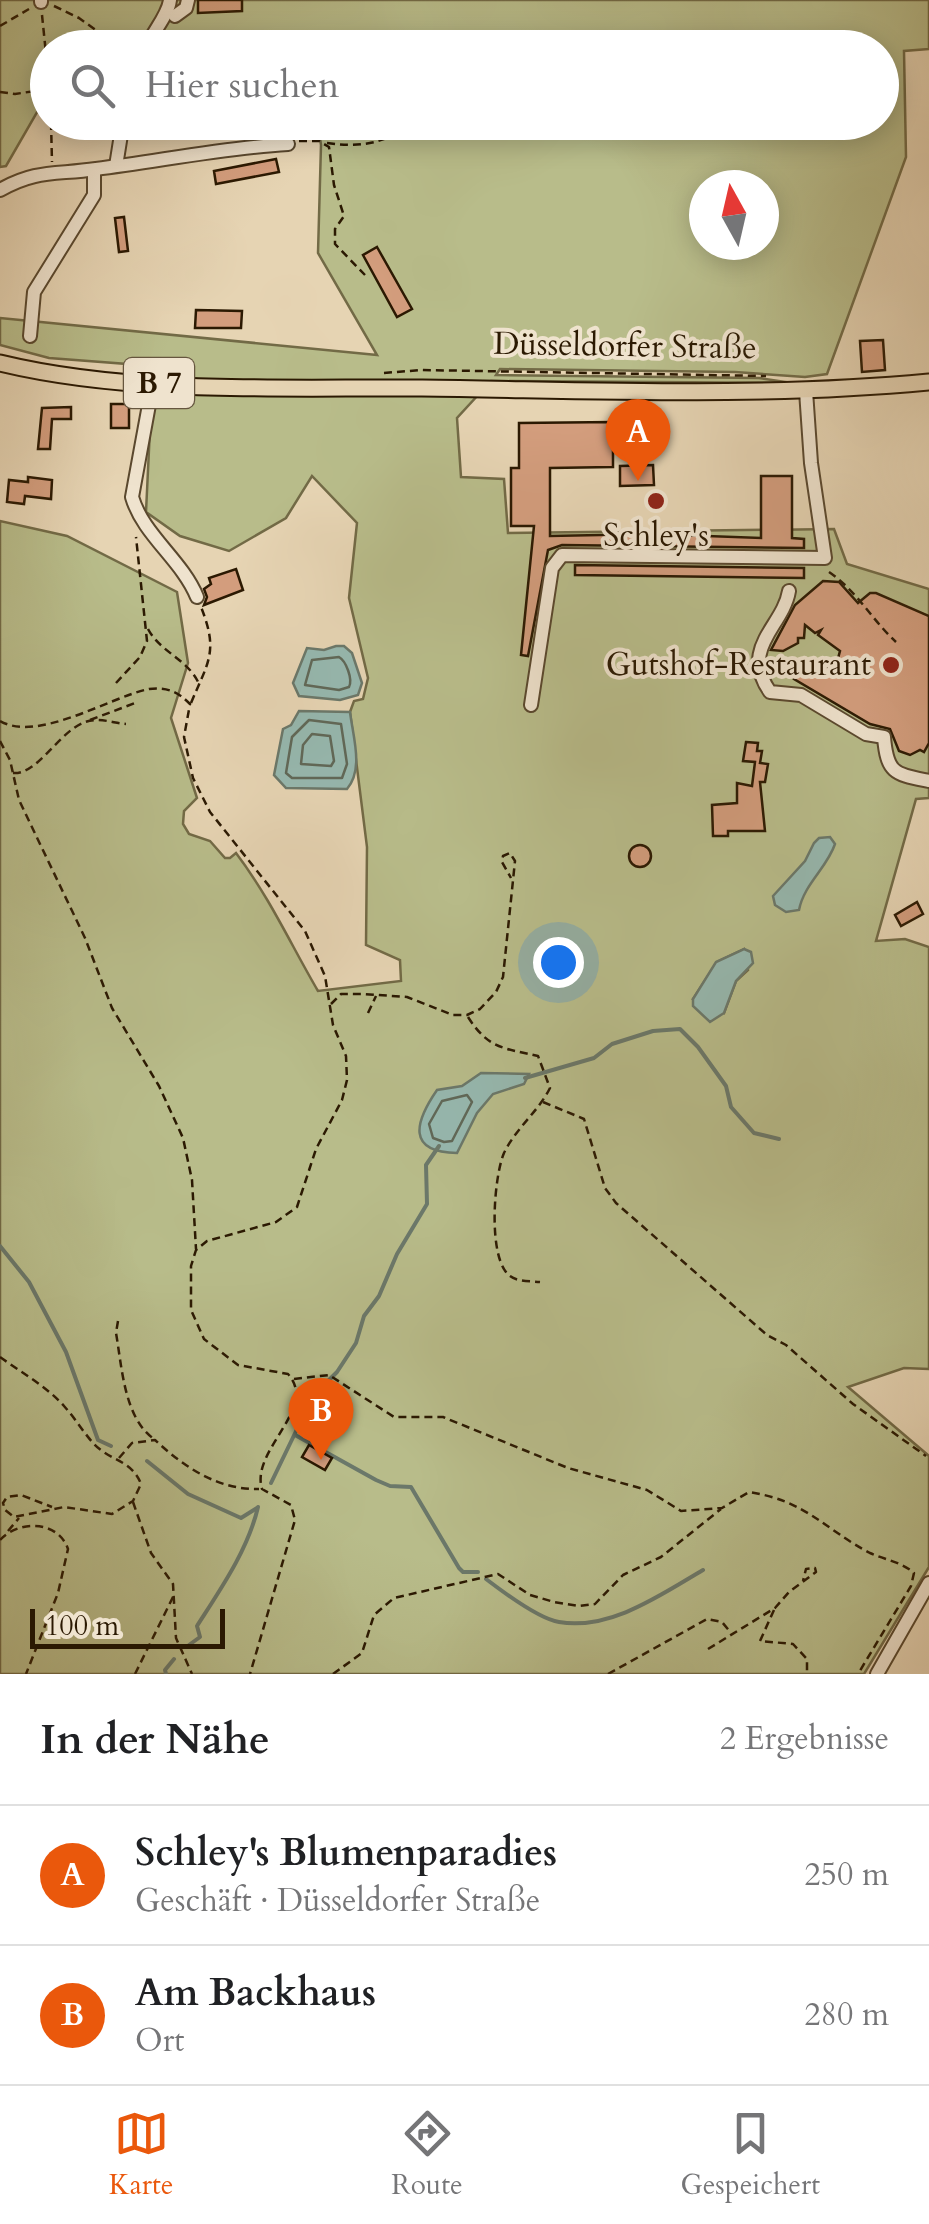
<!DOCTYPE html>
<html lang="de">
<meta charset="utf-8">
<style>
:root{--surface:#fff;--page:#f6f6f6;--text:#202124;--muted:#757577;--line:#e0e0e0;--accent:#ea580c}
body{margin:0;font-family:Cardo,serif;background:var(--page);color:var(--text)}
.compass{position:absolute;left:689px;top:170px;width:90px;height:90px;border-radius:50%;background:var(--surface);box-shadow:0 5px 25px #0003;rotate:352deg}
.scale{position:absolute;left:30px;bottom:25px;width:195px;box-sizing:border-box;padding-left:10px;border:5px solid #2b1902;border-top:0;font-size:28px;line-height:35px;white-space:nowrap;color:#2b1902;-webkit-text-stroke:8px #efe3ce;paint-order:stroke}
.you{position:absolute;left:558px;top:962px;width:35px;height:35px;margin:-25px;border:8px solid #fff;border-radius:50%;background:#1a73e8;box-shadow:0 0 0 15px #1a73e833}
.badge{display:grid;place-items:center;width:65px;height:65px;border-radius:50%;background:var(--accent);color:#fff;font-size:32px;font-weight:700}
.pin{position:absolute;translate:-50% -82px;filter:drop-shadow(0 2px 5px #0008)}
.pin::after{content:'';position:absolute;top:52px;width:35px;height:30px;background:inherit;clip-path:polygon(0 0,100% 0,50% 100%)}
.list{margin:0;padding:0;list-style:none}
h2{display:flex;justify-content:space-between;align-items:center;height:130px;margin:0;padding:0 40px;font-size:42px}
h2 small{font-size:32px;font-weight:400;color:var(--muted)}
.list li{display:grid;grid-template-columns:65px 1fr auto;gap:30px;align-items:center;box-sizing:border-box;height:140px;padding:0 40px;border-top:2px solid var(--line)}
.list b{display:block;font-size:38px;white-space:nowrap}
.list p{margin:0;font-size:32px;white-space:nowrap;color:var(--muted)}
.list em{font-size:32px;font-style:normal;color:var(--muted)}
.icon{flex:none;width:55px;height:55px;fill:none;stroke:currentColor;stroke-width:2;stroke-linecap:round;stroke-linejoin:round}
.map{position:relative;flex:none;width:929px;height:1674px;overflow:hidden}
.search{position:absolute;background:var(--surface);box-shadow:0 5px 25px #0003;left:30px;right:30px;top:30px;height:110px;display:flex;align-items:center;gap:25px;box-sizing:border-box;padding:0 35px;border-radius:55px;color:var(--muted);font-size:38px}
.sheet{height:410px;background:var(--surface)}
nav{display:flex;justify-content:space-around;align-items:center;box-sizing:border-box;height:140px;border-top:2px solid var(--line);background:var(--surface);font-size:28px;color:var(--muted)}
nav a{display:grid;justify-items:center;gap:5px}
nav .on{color:var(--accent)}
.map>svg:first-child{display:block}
.green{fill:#b8bc8a;stroke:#726a46;stroke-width:2.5;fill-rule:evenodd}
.water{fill:#96b8af;stroke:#6b786a;stroke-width:2.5}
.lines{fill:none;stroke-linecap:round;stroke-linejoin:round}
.shore{stroke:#606858;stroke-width:2.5}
.stream{stroke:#6b786a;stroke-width:4}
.building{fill:#d39d7d;stroke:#2b1902;stroke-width:2.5}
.minor-casing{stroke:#5a482e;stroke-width:16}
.major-casing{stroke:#2b1902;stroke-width:19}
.path{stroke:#2b1902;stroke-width:2.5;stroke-dasharray:8 5;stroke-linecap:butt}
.minor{stroke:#efe3ce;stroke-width:12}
.major{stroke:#e6d4b3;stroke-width:15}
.poi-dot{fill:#8f2418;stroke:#efe3ce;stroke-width:4}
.labels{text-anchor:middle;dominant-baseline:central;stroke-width:8;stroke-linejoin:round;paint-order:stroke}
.shield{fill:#efe3ce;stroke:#66563f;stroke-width:2.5}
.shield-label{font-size:30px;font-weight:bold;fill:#2b1902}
.street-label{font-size:32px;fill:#2b1902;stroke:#efe3ce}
.poi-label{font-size:32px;fill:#2b1902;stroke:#efe3ce}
</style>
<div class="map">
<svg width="929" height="1674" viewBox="0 0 929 1674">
<rect width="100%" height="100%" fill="#e6d4b3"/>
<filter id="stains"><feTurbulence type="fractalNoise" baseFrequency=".002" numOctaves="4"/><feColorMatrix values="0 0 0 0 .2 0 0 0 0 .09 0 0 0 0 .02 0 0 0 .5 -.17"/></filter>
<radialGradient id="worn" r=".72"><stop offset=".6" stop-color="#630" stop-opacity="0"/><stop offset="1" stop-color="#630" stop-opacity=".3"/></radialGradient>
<path class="green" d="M0,0h929v49l-25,2 2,106 -79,217 -22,3 -70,-5 -235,-3 -4,6 263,3 33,5 -301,-2 -34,37 4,59 43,2 4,54 326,-4 13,35 82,25v209l-13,1 -40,142 29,-2 24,8v422l-25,-1 -56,19 81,69v111l-65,107h-864v-1153l67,15 110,56 11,71 -17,55 26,80 -13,13 -1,13 6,10 21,7 15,17h5l6,-5c34,45 54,90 82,138l83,-10 -1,-21 -34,-15 1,-98 -17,-135 4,-11 9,-2 5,-21 -19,-80 8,-75 -45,-47 -26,42 -57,33 -49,-15 -34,-24 7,-146 -104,-8 -49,-13v-27l377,37 -59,-102 3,-108 -3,-22 564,-1v-74h-834l-1,47 -41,71 -6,1zM704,185h60v60h-60zM744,949l4,21 -12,11 -12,32 -31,-14 24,-37z"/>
<g class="water">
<polygon points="336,646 344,646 352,653 362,683 358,695 340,700 299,696 293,683 307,648 324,650"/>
<path d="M299,711l51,1c3,25 14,57 -3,77l-61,-1 -12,-13 9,-46 8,-4z"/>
<path d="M830,837l5,7c-8,24 -31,40 -36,66l-13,2 -11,-7 -2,-9 32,-35 9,-18 5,-5z"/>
<polygon points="744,949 751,952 753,963 736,981 724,1013 710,1022 693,1006 693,999 716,962"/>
<path d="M481,1073l48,1 -5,10 -31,10 -16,19 -20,40c-51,-1 -42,-31 -20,-63l25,-4z"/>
</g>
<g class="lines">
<g class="shore">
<path d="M339,657c7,4 14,22 10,30l-10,3 -34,-5 7,-25z"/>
<polygon points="309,720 341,724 347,764 342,778 292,778 286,773 292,737"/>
<polygon points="312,734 330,736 334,761 331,766 301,764 303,745"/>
<polygon points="467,1095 472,1102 452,1141 444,1142 433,1138 429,1124 442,1101"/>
</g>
<g class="stream">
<polyline points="525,1078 594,1058 612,1044 653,1031 680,1029 698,1047 726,1086 731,1107 754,1133 779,1139"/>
<polyline points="0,1246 29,1282 66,1352 98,1440 111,1446"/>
<polyline points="295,1435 376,1480 390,1486 411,1487 459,1568 463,1572 478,1572"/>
<polyline points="147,1461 188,1494 241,1518 257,1508"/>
<polyline points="271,1483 313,1396 337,1372 356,1343 364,1316 379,1296 397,1254 427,1204 426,1165 439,1146"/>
<path d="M486,1579c17,13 53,40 73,43 51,9 103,-28 144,-52"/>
<path d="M189,1645l11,-8 -3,-11c23,-36 51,-76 61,-119"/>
<polyline points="166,1674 165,1670 174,1659"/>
</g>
</g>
<g class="building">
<polygon points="198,0 242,0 242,11 198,13"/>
<polygon points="276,159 279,172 216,184 214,171"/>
<polygon points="124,217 128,251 119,252 115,218"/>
<polygon points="377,247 412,309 397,317 363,255"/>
<polygon points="196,310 242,311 241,328 195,328"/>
<polygon points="883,340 885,370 862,372 860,341"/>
<rect x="111" y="404" width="18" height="24"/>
<polygon points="71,407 71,419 52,419 50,449 38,449 42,408"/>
<polygon points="613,422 613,467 550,468 550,536 652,534 761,538 761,476 792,476 792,538 804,539 804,548 562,545 548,550 528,656 521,655 534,526 511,526 511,468 519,468 519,423"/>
<polygon points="653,465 654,485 620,486 620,466"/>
<polygon points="28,477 52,480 51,499 25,496 24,504 7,502 9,480 28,482"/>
<polygon points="575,565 804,568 804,578 575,575"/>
<polygon points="236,569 243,590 204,605 207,597 204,589 211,584 209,578"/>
<polygon points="823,581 839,582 858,603 870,593 876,593 929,616 929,743 924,752 920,750 910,755 899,751 890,729 870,724 794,679 805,659 821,664 834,673 840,651 818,635 821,630 815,633 805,625 804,638 798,638 798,643 783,651 771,650 795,605"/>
<polygon points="746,742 758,743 757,751 762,751 760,763 768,764 765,782 760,782 765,831 728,831 728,836 713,836 712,805 737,803 737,783 752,786 755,762 743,761"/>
<circle cx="640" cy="856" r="11"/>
<polygon points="917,902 923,914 901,926 895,915"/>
<polygon points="309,1445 332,1458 325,1470 302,1457"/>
</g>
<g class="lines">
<defs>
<g id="minor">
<polyline points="41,0 41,2"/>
<polyline points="175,16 186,8 188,0"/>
<path d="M146,48c7,-17 22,-32 24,-48"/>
<polyline points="116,166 123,122"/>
<path d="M0,190c37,-21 56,-15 96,-21 64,-8 127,-21 192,-25"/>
<polyline points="30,336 34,292 94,195 94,170"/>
<path d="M153,383l-21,114c11,38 50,63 65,100"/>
<path d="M789,591c-6,36 -50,56 -19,101l31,3 65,39 18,3c3,37 11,37 45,44"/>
<polyline points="531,705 552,568 562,555 825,558 811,463 806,391"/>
<polyline points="877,1674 929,1583"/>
</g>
<path id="major" d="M0,363c132,32 286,24 422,25 169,2 339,10 507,-6"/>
</defs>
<use href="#minor" class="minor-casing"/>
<use href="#major" class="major-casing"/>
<g class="path">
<polyline points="54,6 79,18 114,43 135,38"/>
<polyline points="42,15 48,73"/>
<polyline points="0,26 29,9"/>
<polyline points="0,92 15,94 48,89"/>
<polyline points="51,122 52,162"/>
<polyline points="299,141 319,141 329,147 334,185 344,216 335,229 335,244 365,275"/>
<path d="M327,143c29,4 47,2 74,-11l4,-10"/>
<polyline points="384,373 421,370 766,376"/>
<path d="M829,572c28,19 43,48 67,70"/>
<path d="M148,629c12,23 41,31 51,55"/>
<polyline points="784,666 789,657"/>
<polyline points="116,683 140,657 147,641 136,537"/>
<path d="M191,703c17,-41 28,-51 10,-96"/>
<polyline points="90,720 135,703"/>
<path d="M0,721c38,22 110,-24 149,-32 19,-2 29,3 41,15l-6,33 9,41 17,34 95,119 20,45 8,49 13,31 1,24 -5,20 -26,49 -19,58 -21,15 -69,19 -11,9 -5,16v44l13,29 34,26 50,9c31,34 -38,76 -26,115l29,16 4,15 -45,154"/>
<polyline points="0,741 10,760 19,800 85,938 112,1008 159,1086 183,1138 192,1180 196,1249"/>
<path d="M13,773c25,2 45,-41 72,-51 14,-5 28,1 41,2"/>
<polyline points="331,1004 341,994 364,994 407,997 453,1015 467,1015 480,1009 496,992 503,977 515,861 510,853 503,856 502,862 511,878"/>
<polyline points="368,1013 376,996"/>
<path d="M468,1017c21,33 37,31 70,39l12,32c-12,24 -34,40 -46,65 -10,23 -17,106 6,123 8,6 20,5 30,6"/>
<polyline points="543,1102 584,1119 605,1188 616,1203 767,1335 786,1345 853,1404 926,1456"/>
<path d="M118,1321l-2,12c6,34 8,85 38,106"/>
<path d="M0,1357c22,16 46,29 64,49 11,12 19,26 30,38 16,17 38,16 47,40l-8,17 -21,13 -48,-7 -50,10 -9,-7 -2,-7 4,-6 14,-2 31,12"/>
<path d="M294,1379l35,-4 65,42h49l125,51 79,22 34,21 41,-3 27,-16c58,9 75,37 121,61 15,7 32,9 44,20l-3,13 -53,88"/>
<path d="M119,1458l13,-15 23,-3c29,27 63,50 104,49"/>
<polyline points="133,1502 151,1553 173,1584 176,1638 192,1674"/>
<polyline points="8,1531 19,1518"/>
<path d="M0,1540c18,-20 58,-20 68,9l-10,44 -32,81"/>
<polyline points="774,1610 760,1641 793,1644 807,1659 807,1674"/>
<polyline points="708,1649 775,1608 789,1592 816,1572 815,1568 806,1569 803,1581"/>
<polyline points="135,1674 174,1595"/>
<polyline points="333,1674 362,1653 374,1615 394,1598 498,1574 530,1595 554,1602 579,1606 595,1604 623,1575 661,1557 721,1509"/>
<polyline points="608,1674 707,1619 722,1622 731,1633"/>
</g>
<use href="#minor" class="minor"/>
<use href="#major" class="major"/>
</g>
<g class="poi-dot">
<circle cx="656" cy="501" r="10"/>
<circle cx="891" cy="665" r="10"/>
</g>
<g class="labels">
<rect class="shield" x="124" y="358" width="70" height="50" rx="8"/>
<g class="shield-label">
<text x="159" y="383">B 7</text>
</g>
<g class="street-label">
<text transform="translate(625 346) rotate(1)">Düsseldorfer Straße</text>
</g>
<g class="poi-label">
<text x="656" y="536">Schley's</text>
<text x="871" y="665" text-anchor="end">Gutshof-Restaurant</text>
</g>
</g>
<rect width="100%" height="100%" filter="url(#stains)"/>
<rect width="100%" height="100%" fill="url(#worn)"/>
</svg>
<svg class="compass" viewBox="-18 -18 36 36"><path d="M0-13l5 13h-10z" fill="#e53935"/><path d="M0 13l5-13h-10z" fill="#757577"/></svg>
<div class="scale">100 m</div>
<div class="you"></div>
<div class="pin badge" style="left:638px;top:481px">A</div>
<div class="pin badge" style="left:321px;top:1460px">B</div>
<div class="search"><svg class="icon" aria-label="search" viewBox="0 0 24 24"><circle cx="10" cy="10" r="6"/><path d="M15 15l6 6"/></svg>Hier suchen</div>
</div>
<section class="sheet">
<h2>In der Nähe<small>2 Ergebnisse</small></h2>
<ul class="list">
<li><span class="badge">A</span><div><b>Schley's Blumenparadies</b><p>Geschäft · Düsseldorfer Straße</p></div><em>250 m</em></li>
<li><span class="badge">B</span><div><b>Am Backhaus</b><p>Ort</p></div><em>280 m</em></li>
</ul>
</section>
<nav>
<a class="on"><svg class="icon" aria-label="map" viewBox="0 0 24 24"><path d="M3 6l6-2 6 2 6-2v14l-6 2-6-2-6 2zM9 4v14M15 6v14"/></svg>Karte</a>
<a><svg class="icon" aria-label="directions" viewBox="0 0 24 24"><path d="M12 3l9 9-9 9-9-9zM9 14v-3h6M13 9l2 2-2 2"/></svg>Route</a>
<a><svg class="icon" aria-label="saved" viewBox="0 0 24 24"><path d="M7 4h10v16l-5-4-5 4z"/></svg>Gespeichert</a>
</nav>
